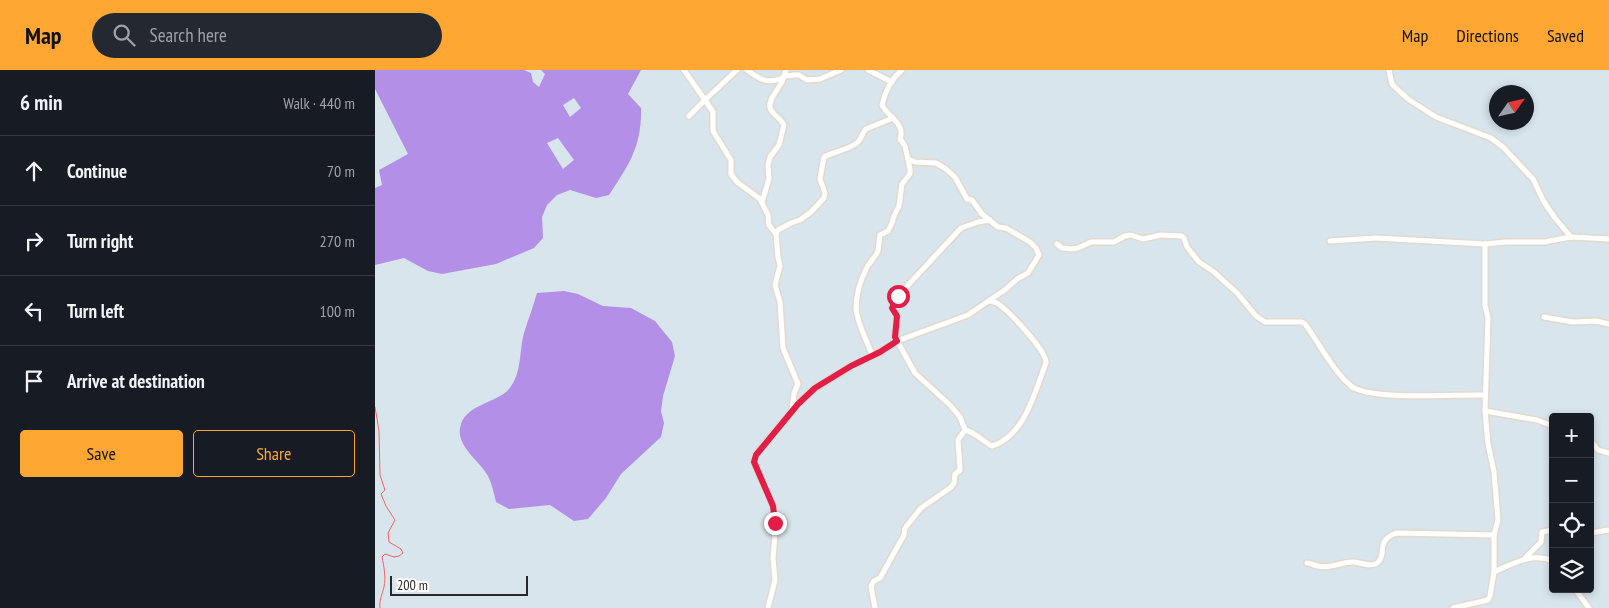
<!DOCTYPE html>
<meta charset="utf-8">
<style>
:root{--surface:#171b24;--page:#242831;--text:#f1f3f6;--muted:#9ea1a6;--line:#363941;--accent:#ffa732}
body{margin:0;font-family:"PT Sans Narrow",sans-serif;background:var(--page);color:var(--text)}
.controls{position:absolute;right:15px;bottom:15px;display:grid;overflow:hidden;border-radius:5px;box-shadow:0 2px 8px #0003}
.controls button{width:45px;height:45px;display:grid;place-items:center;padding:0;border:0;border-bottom:1px solid var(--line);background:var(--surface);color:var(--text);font:25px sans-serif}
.compass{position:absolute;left:1114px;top:15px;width:45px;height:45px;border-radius:50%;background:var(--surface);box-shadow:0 2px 8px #0003;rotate:56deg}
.scale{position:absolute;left:15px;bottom:12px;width:138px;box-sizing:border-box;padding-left:5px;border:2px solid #282828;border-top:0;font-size:14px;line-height:18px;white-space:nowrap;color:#282828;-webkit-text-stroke:4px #fff;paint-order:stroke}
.stop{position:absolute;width:15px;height:15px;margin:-11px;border:4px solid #e11d48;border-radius:50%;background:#fff}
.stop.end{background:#e11d48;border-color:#fff;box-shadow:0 1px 5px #0008}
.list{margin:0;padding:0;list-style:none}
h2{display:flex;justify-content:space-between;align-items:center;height:65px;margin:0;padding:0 20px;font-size:21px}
h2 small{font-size:16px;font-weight:400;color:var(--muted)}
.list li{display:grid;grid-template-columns:32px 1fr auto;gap:15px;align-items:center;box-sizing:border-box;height:70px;padding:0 20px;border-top:1px solid var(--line)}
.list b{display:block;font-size:19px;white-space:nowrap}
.list em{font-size:16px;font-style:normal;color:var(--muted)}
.actions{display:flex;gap:10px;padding:15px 20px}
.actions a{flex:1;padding:11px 0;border:1px solid var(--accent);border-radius:5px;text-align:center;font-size:18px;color:var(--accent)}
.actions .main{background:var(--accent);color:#111}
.icon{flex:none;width:28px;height:28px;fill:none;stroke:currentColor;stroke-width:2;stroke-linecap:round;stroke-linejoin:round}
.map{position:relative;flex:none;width:1234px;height:538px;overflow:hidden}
header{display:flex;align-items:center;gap:30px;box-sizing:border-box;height:70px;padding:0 25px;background:var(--accent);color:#111}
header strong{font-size:24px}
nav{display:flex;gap:28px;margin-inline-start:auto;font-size:18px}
.search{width:350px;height:45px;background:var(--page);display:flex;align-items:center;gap:12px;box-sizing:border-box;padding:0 18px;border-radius:28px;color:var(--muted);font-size:19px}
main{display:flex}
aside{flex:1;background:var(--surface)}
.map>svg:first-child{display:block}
.green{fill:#b48fe8;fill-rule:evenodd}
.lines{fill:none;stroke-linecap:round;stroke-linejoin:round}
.stream{stroke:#f86561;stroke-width:1}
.minor-casing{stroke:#e3d9cd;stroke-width:8}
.minor{stroke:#fff;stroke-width:5}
.route{stroke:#e11d48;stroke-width:6}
</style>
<header>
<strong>Map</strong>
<div class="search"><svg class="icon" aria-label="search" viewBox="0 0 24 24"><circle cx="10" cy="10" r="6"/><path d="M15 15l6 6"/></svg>Search here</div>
<nav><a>Map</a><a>Directions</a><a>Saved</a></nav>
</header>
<main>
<aside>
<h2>6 min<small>Walk · 440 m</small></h2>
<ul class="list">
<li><svg class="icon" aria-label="ahead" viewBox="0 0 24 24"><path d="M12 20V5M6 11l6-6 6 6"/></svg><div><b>Continue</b></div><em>70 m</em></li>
<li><svg class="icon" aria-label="right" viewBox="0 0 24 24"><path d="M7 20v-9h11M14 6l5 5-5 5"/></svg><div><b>Turn right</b></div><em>270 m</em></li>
<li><svg class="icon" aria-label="left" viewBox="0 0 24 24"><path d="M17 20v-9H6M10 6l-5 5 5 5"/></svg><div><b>Turn left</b></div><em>100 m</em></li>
<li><svg class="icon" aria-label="arrive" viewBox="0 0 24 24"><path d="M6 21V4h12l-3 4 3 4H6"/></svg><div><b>Arrive at destination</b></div></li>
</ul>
<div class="actions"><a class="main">Save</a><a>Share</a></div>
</aside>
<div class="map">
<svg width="1234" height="538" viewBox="0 0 1234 538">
<rect width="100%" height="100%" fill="#d8e5ec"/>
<g class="green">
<path d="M0,0h149l7,3 2,9 6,5 6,-13 -4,-4h100l-13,24 13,14c1,38 -12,57 -32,87l-13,3 -26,-8 -13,5 -10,10 -5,12 1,21 -9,10 -38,16 -54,10 -14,-3 -24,-13 -29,7v-77l7,-3 -3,-15 29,-16 -33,-65zM199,28l7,10 -11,9 -7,-12zM183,68l16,22 -11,9 -16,-26z"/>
<path d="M189,221l14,3 25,12 28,2 24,13 17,21 3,14 -12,40 -2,15 3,12 -3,14 -40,37 -15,24 -18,21 -14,2 -24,-16 -41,4 -13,-7c-2,-8 -4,-18 -8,-26 -8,-15 -31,-29 -28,-48 4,-24 36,-24 49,-39 13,-15 10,-38 15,-56 4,-13 9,-26 13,-40z"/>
</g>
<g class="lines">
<path class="stream" d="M0,337l4,24 1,44 5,15 -4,4 5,12 9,14 -7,13 1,9 12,7 2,4 -4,3 -5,1 -9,-3 -3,3c2,9 4,21 2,30 -2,8 -5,13 -4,21"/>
<defs>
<g id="minor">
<polyline points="309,0 330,30 362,0"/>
<path d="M372,0c14,10 19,14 36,8"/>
<polyline points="493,0 517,12"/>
<polyline points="1014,0 1017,14 1020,17 1033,29 1053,42 1061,47 1116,68 1128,77 1158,109 1169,132 1180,148 1196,167"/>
<polyline points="409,6 420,5 424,5 432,10 445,9 466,0"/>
<polyline points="314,46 330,30 338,42 338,61 356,90 356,104 362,112 385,129 393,145 394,155 401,164"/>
<path d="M387,132l7,-23 -1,-14 2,-8 9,-12 5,-20c-4,-8 -10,-9 -13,-15 -5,-7 6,-19 9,-25 3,-4 4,-10 6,-15"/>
<polyline points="955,171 1001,168 1110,174 1131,172 1169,172 1196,167 1234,169"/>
<path d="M682,174l5,4 10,1 6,-1 13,-6h23l11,-6 6,-1 12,4 18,-4 21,1 2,2 3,9 12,15 15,10 23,21 19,23 9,6h37l3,2c14,19 28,47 46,62 19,15 107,8 134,9"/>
<polyline points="1169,247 1198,252 1221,251 1234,254"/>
<path d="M497,285c-5,-15 -15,-31 -16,-47 0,-13 5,-29 11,-41 3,-5 9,-11 11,-16 1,-5 1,-11 2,-16l8,-4 4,-8 2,-7 5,-10 3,-22 8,-10v-5l-5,-23 -5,-7c6,-15 -12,-22 -18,-34 3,-13 10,-27 20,-35"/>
<path d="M417,340l2,-17 4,-9 -15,-36 -3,-46 -5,-17 5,-19 -2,-9 -2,-23 2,-4 13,-7 9,-3 11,-8 13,-14 1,-5 -5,-14 4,-22c11,-6 25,-7 34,-15 4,-4 4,-9 8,-13l27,-11"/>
<polyline points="1110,341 1162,350 1178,356"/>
<path d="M590,360c12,3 17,11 27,16 33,-10 43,-55 54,-83 1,-12 -38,-53 -49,-60 -3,-1 -5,-2 -8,-2"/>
<polyline points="1215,370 1223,380 1234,383"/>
<polyline points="1215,463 1234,460"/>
<polyline points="1150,488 1166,472 1167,462 1178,460"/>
<path d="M932,493c5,0 7,3 11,3 12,3 23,-4 35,-4 7,0 21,7 26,-1 8,-10 -4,-19 17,-28l98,2"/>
<path d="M1119,502c18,-8 38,-20 59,-11"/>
<polyline points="1200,519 1214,538"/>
<polyline points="393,538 400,510 398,488 401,453 398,436 379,392 381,385 387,377 423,334 440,318 476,296 505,282 522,271 593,245 631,219 642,209 653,203 664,185 661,178 655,172 631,158 623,157 607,144 597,130 592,129 580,107 571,99 561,93 540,92 533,89"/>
<polyline points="500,538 496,516 499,511 505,508 529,465 530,458 546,438 575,418 579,413 580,404 585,400 583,370 590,360 585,347 575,335 540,303 520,267 522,246 517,237 523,226 586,158 603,152 615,150"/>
<polyline points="1078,538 1113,530 1115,526 1119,502 1119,465 1123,450 1119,402 1113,374 1110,341 1113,248 1110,235 1110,174"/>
</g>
</defs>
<use href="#minor" class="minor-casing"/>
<use href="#minor" class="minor"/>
</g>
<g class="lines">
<polyline class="route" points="400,453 398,436 379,392 381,385 423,334 440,318 476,296 505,282 522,271 520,267 522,246 517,238 523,226"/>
</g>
</svg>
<div class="controls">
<button>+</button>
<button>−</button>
<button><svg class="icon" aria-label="locate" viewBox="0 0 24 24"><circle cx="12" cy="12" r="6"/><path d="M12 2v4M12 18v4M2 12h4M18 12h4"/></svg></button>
<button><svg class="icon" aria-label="layers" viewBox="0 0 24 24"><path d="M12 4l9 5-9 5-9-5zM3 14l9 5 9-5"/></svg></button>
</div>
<svg class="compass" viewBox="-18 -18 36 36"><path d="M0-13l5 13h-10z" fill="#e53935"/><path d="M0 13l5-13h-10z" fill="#9ea1a6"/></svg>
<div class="scale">200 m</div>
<div class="stop" style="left:523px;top:226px"></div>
<div class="stop end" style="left:400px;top:453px"></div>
</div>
</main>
